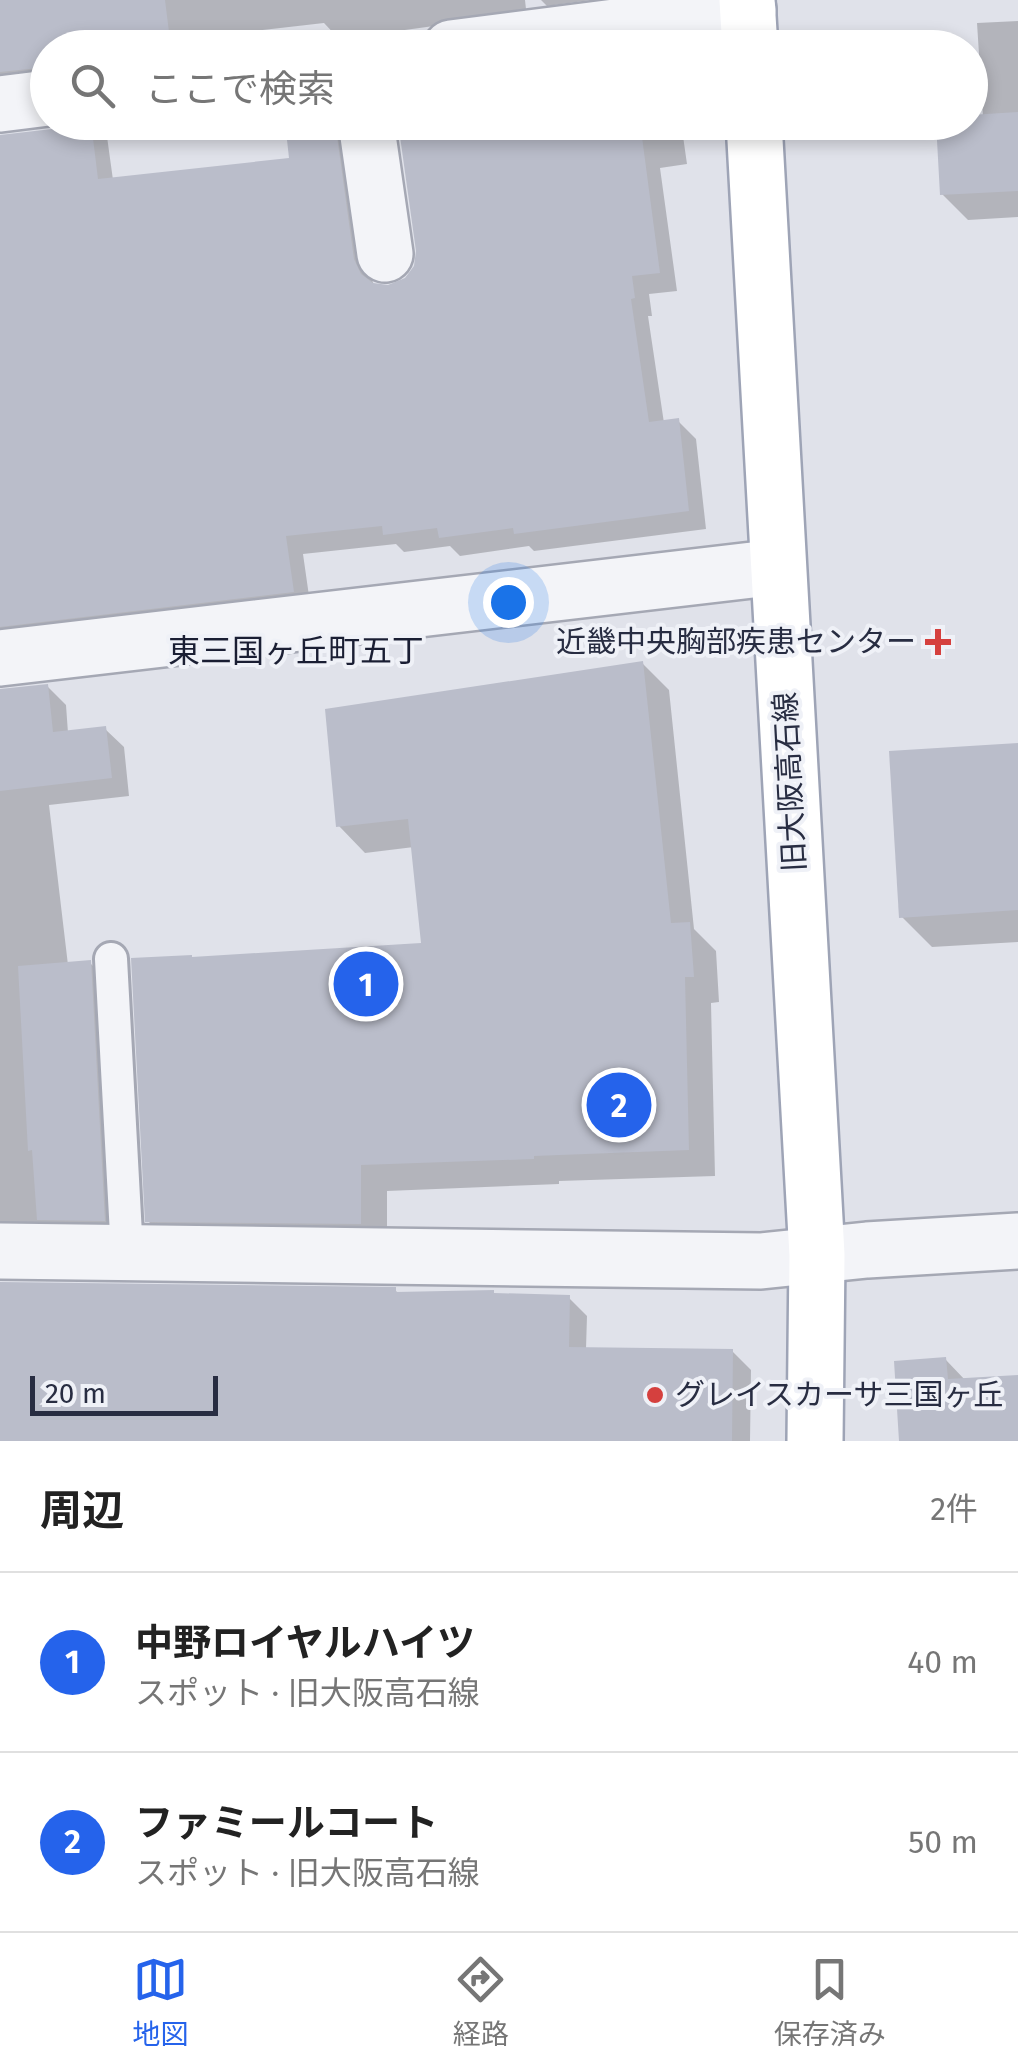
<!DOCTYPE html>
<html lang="ja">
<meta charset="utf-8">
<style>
:root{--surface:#fff;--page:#f2f2f2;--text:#222;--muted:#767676;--line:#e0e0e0;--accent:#2563eb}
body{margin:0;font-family:"Fira Sans","Noto Sans JP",sans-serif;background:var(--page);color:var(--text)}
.scale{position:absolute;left:30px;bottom:25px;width:188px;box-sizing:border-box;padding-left:10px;border:5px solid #282d42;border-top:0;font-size:28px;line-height:35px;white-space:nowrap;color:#282d42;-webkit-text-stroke:8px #eff1f7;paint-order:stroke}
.you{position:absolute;left:508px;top:602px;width:35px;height:35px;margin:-25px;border:8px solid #fff;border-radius:50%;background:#1a73e8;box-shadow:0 0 0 15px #1a73e833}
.badge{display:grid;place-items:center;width:65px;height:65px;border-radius:50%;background:var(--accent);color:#fff;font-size:32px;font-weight:700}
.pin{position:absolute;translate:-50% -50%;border:5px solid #fff;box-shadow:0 2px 10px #0006}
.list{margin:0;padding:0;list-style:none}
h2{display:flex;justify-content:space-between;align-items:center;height:130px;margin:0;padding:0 40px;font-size:42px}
h2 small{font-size:32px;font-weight:400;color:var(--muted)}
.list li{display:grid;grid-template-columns:65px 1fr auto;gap:30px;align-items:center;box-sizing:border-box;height:180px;padding:0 40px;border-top:2px solid var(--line)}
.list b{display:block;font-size:38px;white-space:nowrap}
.list p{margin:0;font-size:32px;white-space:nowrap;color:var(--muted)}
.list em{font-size:32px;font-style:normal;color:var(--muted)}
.icon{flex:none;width:55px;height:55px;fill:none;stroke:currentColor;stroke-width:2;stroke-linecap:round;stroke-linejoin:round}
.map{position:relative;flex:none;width:1018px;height:1441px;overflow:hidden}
.search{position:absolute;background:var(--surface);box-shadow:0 5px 15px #0003;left:30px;right:30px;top:30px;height:110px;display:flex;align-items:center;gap:25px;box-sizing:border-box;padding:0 35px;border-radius:55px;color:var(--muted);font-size:38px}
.sheet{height:490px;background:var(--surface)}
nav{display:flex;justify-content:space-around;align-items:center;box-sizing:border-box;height:140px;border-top:2px solid var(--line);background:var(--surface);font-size:28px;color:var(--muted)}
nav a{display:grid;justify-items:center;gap:5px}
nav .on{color:var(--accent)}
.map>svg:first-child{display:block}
.shadow{fill:#0003}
.building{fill:#babdca}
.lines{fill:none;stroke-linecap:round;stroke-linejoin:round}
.service-casing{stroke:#a5a8b4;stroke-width:38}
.minor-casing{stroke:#a5a8b4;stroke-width:60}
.primary-casing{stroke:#9ea4b6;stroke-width:60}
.service{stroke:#f3f4f8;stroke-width:32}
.minor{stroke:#f3f4f8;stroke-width:55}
.primary{stroke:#fff;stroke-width:55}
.poi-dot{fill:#d5403e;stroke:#eff1f7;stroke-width:4}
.labels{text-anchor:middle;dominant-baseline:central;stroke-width:8;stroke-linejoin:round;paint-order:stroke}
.poi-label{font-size:30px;fill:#282d42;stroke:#eff1f7;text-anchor:end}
.street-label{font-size:30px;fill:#282d42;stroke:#eff1f7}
.neighbourhood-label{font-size:32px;fill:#1a1e33;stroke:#eff1f7}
</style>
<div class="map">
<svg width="1018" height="1441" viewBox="0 0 1018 1441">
<rect width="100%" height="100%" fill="#e0e2ea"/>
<g class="shadow">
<polygon points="0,0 525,0 528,27 456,23 339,39 324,23 185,39 186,48 48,48 48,86 0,97"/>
<polygon points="541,0 591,0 547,6"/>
<polygon points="1018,21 1018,217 968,220 942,194 970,122 983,117 977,23"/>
<polygon points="70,122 105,122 113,180 292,160 288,127 335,122 353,141 372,280 374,285 391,287 407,280 416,267 418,251 400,122 681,122 687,164 660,168 677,291 649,294 652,316 648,316 664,423 678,421 696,439 706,529 534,551 529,546 460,556 450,546 404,552 396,544 303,554 311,610 0,651 0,137 53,131"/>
<polygon points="642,663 669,690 694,929 716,951 719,1002 711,1003 715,1176 559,1181 559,1184 387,1191 387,1250 174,1247 148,1221 424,946 414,847 365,853 339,826"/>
<polygon points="47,686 66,705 68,733 105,729 124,747 129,796 49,805 68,965 90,963 108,981 122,1238 0,1244 0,691"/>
<polygon points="1018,745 1018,942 932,947 902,917"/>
<polygon points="0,1285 395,1290 399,1294 569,1298 587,1316 586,1349 732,1351 751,1370 750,1441 0,1441"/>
<polygon points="946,1360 966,1381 1018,1378 1018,1441 901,1441"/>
</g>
<g class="building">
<polygon points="0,0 165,0 171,48 48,48 48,67 0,72"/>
<polygon points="1018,112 1018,191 940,195 936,122 970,122 970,115"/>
<polygon points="67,122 91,122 98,179 289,158 285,122 335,122 354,259 361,274 373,283 388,285 405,278 414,266 416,251 398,122 640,122 660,273 632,276 635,298 631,299 649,422 679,418 689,511 514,534 513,528 439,538 437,528 383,535 382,526 286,536 294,592 0,627 0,135 52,129"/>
<polygon points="643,661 671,923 690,922 694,977 685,977 689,1150 534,1156 534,1159 361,1165 361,1224 145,1222 131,958 192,955 192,957 421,943 408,819 336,827 325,709"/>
<polygon points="48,684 53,732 106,726 112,778 0,791 0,689"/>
<polygon points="1018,743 1018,910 899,918 889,751"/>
<polygon points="91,960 105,1221 37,1220 32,1150 28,1151 18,966"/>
<polygon points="0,1282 396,1287 396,1292 494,1290 494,1293 570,1295 569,1347 733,1349 732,1441 0,1441"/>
<polygon points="946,1357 948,1379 1018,1375 1018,1441 899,1441 894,1361"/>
</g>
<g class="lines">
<defs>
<polyline id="service" points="111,959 127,1253"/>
<g id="minor">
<polyline points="451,48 748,10"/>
<polyline points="0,104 48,98"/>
<polyline points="366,122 385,254"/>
<polyline points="0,658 778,567"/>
<polyline points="0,1251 761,1261 867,1250 1018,1241"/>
</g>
<g id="primary">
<polyline points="747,0 750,48"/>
<polyline points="754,122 817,1255 815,1441"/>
</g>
</defs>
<use href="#service" class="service-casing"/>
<use href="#minor" class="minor-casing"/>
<use href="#primary" class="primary-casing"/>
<use href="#service" class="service"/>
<use href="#minor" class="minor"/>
<use href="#primary" class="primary"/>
</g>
<g class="poi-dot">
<path d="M933 627h10v10h10v10h-10v10h-10v-10h-10v-10h10z"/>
<circle cx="655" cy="1395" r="10"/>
</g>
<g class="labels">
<g class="poi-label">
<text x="916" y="642">近畿中央胸部疾患センター</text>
<text x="675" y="1395" text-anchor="start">グレイスカーサ三国ヶ丘</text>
</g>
<g class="street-label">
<text transform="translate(790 782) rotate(-93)">旧大阪高石線</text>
</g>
<g class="neighbourhood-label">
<text x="296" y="651">東三国ヶ丘町五丁</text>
</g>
</g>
</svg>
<div class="scale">20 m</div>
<div class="you"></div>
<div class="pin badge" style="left:366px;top:984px">1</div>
<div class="pin badge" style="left:619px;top:1105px">2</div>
<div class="search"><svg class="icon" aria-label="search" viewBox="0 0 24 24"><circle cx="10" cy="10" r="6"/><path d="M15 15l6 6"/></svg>ここで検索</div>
</div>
<section class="sheet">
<h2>周辺<small>2件</small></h2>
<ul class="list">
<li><span class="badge">1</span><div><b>中野ロイヤルハイツ</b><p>スポット · 旧大阪高石線</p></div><em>40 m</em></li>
<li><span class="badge">2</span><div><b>ファミールコート</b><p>スポット · 旧大阪高石線</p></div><em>50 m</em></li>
</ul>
</section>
<nav>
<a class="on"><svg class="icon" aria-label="map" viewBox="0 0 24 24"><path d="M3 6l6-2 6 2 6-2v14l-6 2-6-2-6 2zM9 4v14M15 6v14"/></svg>地図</a>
<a><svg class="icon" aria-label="directions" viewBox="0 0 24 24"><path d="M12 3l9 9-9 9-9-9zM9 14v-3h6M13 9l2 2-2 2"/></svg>経路</a>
<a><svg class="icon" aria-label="saved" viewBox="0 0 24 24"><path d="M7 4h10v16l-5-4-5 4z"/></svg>保存済み</a>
</nav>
